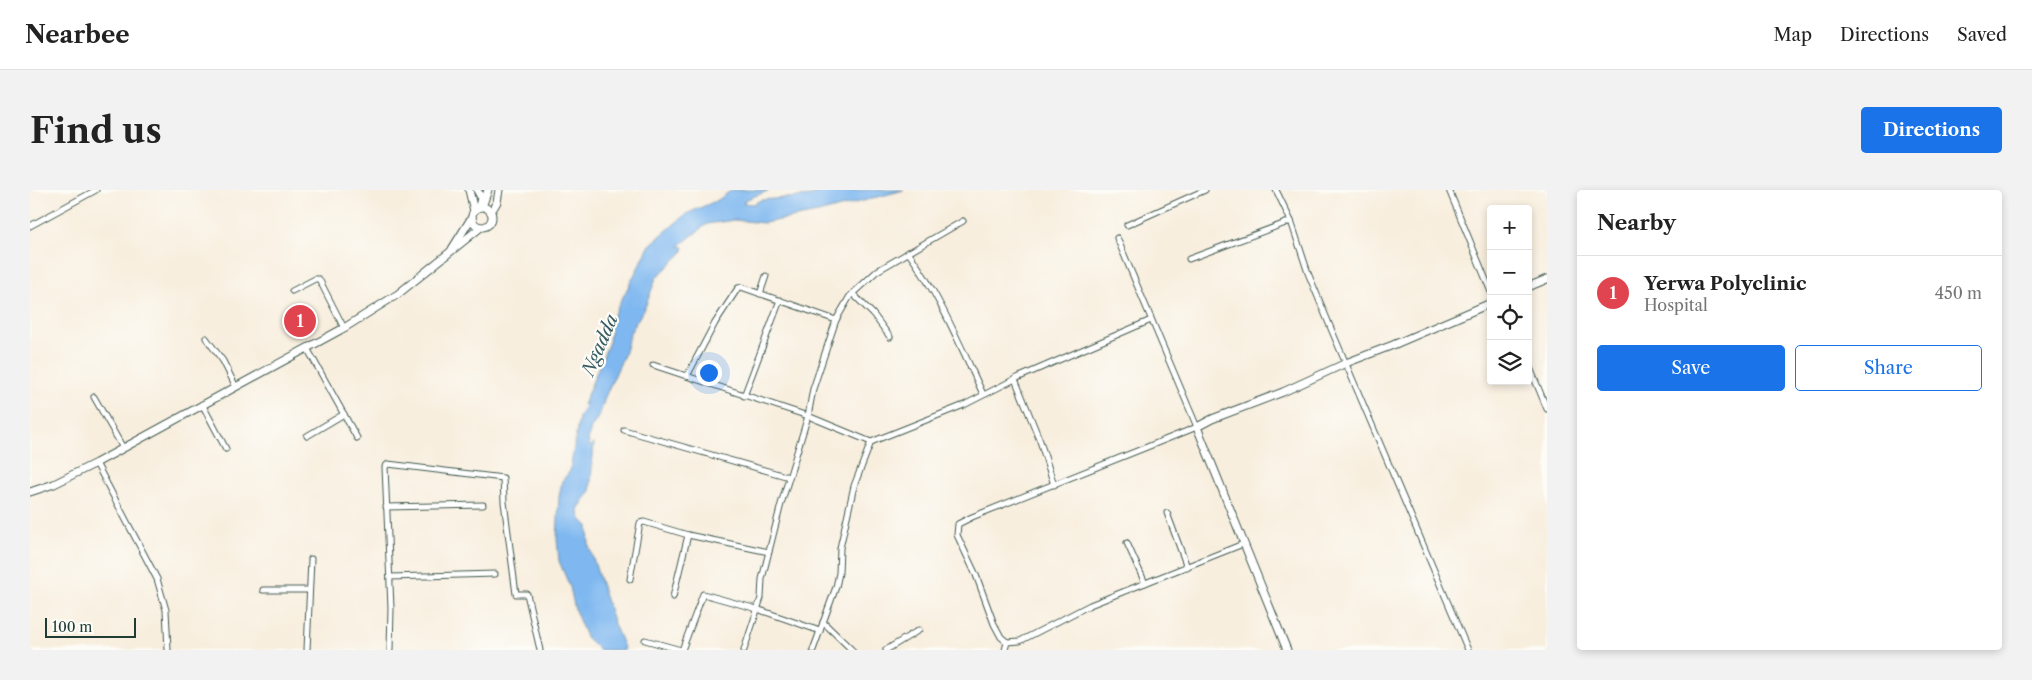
<!DOCTYPE html>
<meta charset="utf-8">
<style>
:root{--surface:#fff;--page:#f2f2f2;--text:#222;--muted:#767676;--line:#e0e0e0;--accent:#1a73e8}
body{margin:0;font-family:"Libre Caslon Text",serif;background:var(--page);color:var(--text)}
.controls{position:absolute;right:15px;top:15px;display:grid;overflow:hidden;border-radius:5px;box-shadow:0 2px 8px #0003}
.controls button{width:45px;height:45px;display:grid;place-items:center;padding:0;border:0;border-bottom:1px solid var(--line);background:var(--surface);color:var(--text);font:25px sans-serif}
.scale{position:absolute;left:15px;bottom:12px;width:91px;box-sizing:border-box;padding-left:5px;border:2px solid #1f3d34;border-top:0;font-size:14px;line-height:18px;white-space:nowrap;color:#1f3d34;-webkit-text-stroke:4px #fdfcf7;paint-order:stroke}
.you{position:absolute;left:678px;top:182px;width:18px;height:18px;margin:-12px;border:4px solid #fff;border-radius:50%;background:#1a73e8;box-shadow:0 0 0 8px #1a73e833}
.badge{display:grid;place-items:center;width:32px;height:32px;border-radius:50%;background:var(--accent);color:#fff;font-size:16px;font-weight:700}
.pin{position:absolute;translate:-50% -50%;border:2px solid #fff;box-shadow:0 1px 5px #0006}
.list{margin:0;padding:0;list-style:none}
h2{display:flex;justify-content:space-between;align-items:center;height:65px;margin:0;padding:0 20px;font-size:21px}
h2 small{font-size:16px;font-weight:400;color:var(--muted)}
.list li{display:grid;grid-template-columns:32px 1fr auto;gap:15px;align-items:center;box-sizing:border-box;height:75px;padding:0 20px;border-top:1px solid var(--line)}
.list b{display:block;font-size:19px;white-space:nowrap}
.list p{margin:0;font-size:16px;white-space:nowrap;color:var(--muted)}
.list em{font-size:16px;font-style:normal;color:var(--muted)}
.actions{display:flex;gap:10px;padding:15px 20px}
.actions a{flex:1;padding:11px 0;border:1px solid var(--accent);border-radius:5px;text-align:center;font-size:18px;color:var(--accent)}
.actions .main{background:var(--accent);color:#fff}
.icon{flex:none;width:28px;height:28px;fill:none;stroke:currentColor;stroke-width:2;stroke-linecap:round;stroke-linejoin:round}
.map{position:relative;flex:none;width:1517px;height:460px;overflow:hidden;border-radius:5px}
header{display:flex;align-items:center;gap:30px;box-sizing:border-box;height:70px;padding:0 25px;background:var(--surface);border-bottom:1px solid var(--line)}
header strong{font-size:24px}
nav{display:flex;gap:28px;margin-inline-start:auto;font-size:18px}
.intro{display:flex;align-items:center;justify-content:space-between;box-sizing:border-box;height:120px;padding:0 30px}
h1{margin:0;font-size:35px}
.button{padding:12px 22px;border-radius:5px;background:var(--accent);color:#fff;font-size:18px;font-weight:700}
main{display:flex;gap:30px;padding:0 30px}
aside{flex:1;background:var(--surface);border-radius:5px;box-shadow:0 2px 8px #0003}
.map>svg:first-child{display:block}
.water{fill:#7fb8f0;stroke:#4f7a92}
.lines{fill:none;stroke-linecap:round;stroke-linejoin:round}
.street-casing{stroke:#40584e;stroke-width:7}
.secondary-casing{stroke:#40584e;stroke-width:9}
.street{stroke:#fff;stroke-width:5}
.secondary{stroke:#fff;stroke-width:7}
.labels{text-anchor:middle;dominant-baseline:central;stroke-width:4.5;stroke-linejoin:round;paint-order:stroke}
.water-label{font-size:18px;font-style:italic;fill:#375c63;stroke:#fdfcf7}
</style>
<header>
<strong>Nearbee</strong>
<nav><a>Map</a><a>Directions</a><a>Saved</a></nav>
</header>
<div class="intro"><h1>Find us</h1><a class="button">Directions</a></div>
<main>
<div class="map">
<svg width="1517" height="460" viewBox="0 0 1517 460">
<rect width="100%" height="100%" fill="#fdfcf7"/>
<filter id="ink" filterUnits="userSpaceOnUse"><feTurbulence type="fractalNoise" baseFrequency=".02" numOctaves="2"/><feDisplacementMap in="SourceGraphic" scale="10" xChannelSelector="R" yChannelSelector="G"/><feConvolveMatrix kernelMatrix="1 2 1 2 8 2 1 2 1" color-interpolation-filters="sRGB"/></filter>
<filter id="wash" filterUnits="userSpaceOnUse"><feTurbulence type="fractalNoise" baseFrequency=".0096" numOctaves="4" result="noise"/><feDisplacementMap in="SourceGraphic" scale="20" xChannelSelector="R" yChannelSelector="G"/><feGaussianBlur stdDeviation="1.12" result="paint"/><feColorMatrix in="noise" values="0 0 0 0 0 0 0 0 0 0 0 0 0 0 0 0 0 1.4 0 .05"/><feComposite in="paint" operator="in"/></filter>
<g filter="url(#wash)">
<rect width="100%" height="100%" fill="#f8eede"/>
<polygon class="water" points="702,0 740,0 715,10 713,13 724,14 730,10 781,6 791,0 874,0 788,23 734,33 704,30 677,34 649,56 654,57 652,63 626,88 616,115 600,143 594,165 575,207 570,224 561,238 558,249 560,257 564,253 560,302 548,319 551,329 558,336 559,356 584,434 595,460 569,460 556,447 545,420 540,397 529,371 527,349 529,307 532,291 540,281 549,227 556,214 553,215 579,152 582,128 620,55 656,24 688,10"/>
</g>
<g filter="url(#ink)">
<g class="lines">
<defs>
<g id="street">
<polyline points="1246,0 1261,31 1278,83 1302,141 1438,460"/>
<polyline points="1419,0 1461,102"/>
<polyline points="1097,35 1175,0"/>
<polyline points="0,36 66,0"/>
<polyline points="1087,48 1167,237 942,327 928,334 927,345 946,385 964,434 971,447 977,452 990,451 1060,415 1213,354"/>
<path d="M878,62c32,44 52,93 75,142"/>
<polyline points="1159,69 1261,31"/>
<polyline points="262,101 285,89 289,89 314,138"/>
<polyline points="730,104 736,86"/>
<polyline points="823,104 843,124 860,147"/>
<polyline points="176,148 193,171 206,197"/>
<polyline points="277,158 327,248"/>
<polyline points="1498,173 1517,219"/>
<polyline points="623,175 778,226 841,252 934,215 985,189 1121,130"/>
<polyline points="657,186 685,133 708,98 711,97 806,130"/>
<polyline points="985,189 1010,251 1024,295"/>
<polyline points="714,206 750,110"/>
<polyline points="64,207 93,258"/>
<polyline points="172,214 196,259"/>
<polyline points="594,240 759,287"/>
<polyline points="277,246 314,224"/>
<polyline points="66,273 127,389 136,420 138,460"/>
<polyline points="356,317 453,315"/>
<polyline points="1137,323 1157,377"/>
<polyline points="1097,353 1115,393"/>
<polyline points="360,387 465,384"/>
<polyline points="600,389 610,333 614,332 658,345 739,362"/>
<polyline points="233,400 278,400"/>
<polyline points="643,407 658,345"/>
<polyline points="793,432 822,460"/>
<polyline points="615,450 651,460"/>
<polyline points="277,460 281,369"/>
<polyline points="360,460 361,418 355,277 358,274 473,288 474,312 486,404 497,404 510,460"/>
<polyline points="652,460 673,404 727,419 790,441"/>
<polyline points="714,460 731,408 732,389 751,314 778,226 783,199 806,130 820,106 847,81 933,31"/>
<polyline points="783,460 806,397 809,383 810,358 824,296 841,252"/>
<polyline points="856,460 889,440"/>
<polyline points="975,460 977,452"/>
</g>
<g id="secondary">
<polyline points="439,0 444,21"/>
<polyline points="447,0 451,7 449,17"/>
<polyline points="453,14 458,0"/>
<circle cx="452" cy="27" r="10"/>
<polyline points="461,22 467,12 469,0"/>
<polyline points="422,59 442,27"/>
<polyline points="1498,97 1517,89"/>
<polyline points="0,302 24,294 66,273 314,138 368,104 451,37"/>
<polyline points="1257,460 1167,237 1182,229 1253,202 1316,173 1363,155 1461,113"/>
</g>
</defs>
<use href="#street" class="street-casing"/>
<use href="#secondary" class="secondary-casing"/>
<use href="#street" class="street"/>
<use href="#secondary" class="secondary"/>
</g>
</g>
<g class="labels">
<g class="water-label">
<text transform="translate(570 155) rotate(-67)">Ngadda</text>
</g>
</g>
</svg>
<div class="controls">
<button>+</button>
<button>−</button>
<button><svg class="icon" aria-label="locate" viewBox="0 0 24 24"><circle cx="12" cy="12" r="6"/><path d="M12 2v4M12 18v4M2 12h4M18 12h4"/></svg></button>
<button><svg class="icon" aria-label="layers" viewBox="0 0 24 24"><path d="M12 4l9 5-9 5-9-5zM3 14l9 5 9-5"/></svg></button>
</div>
<div class="scale">100 m</div>
<div class="you"></div>
<div class="pin badge" style="left:270px;top:131px;background:#e0444e">1</div>
</div>
<aside>
<h2>Nearby<small></small></h2>
<ul class="list">
<li><span class="badge" style="background:#e0444e">1</span><div><b>Yerwa Polyclinic</b><p>Hospital</p></div><em>450 m</em></li>
</ul>
<div class="actions"><a class="main">Save</a><a>Share</a></div>
</aside>
</main>
